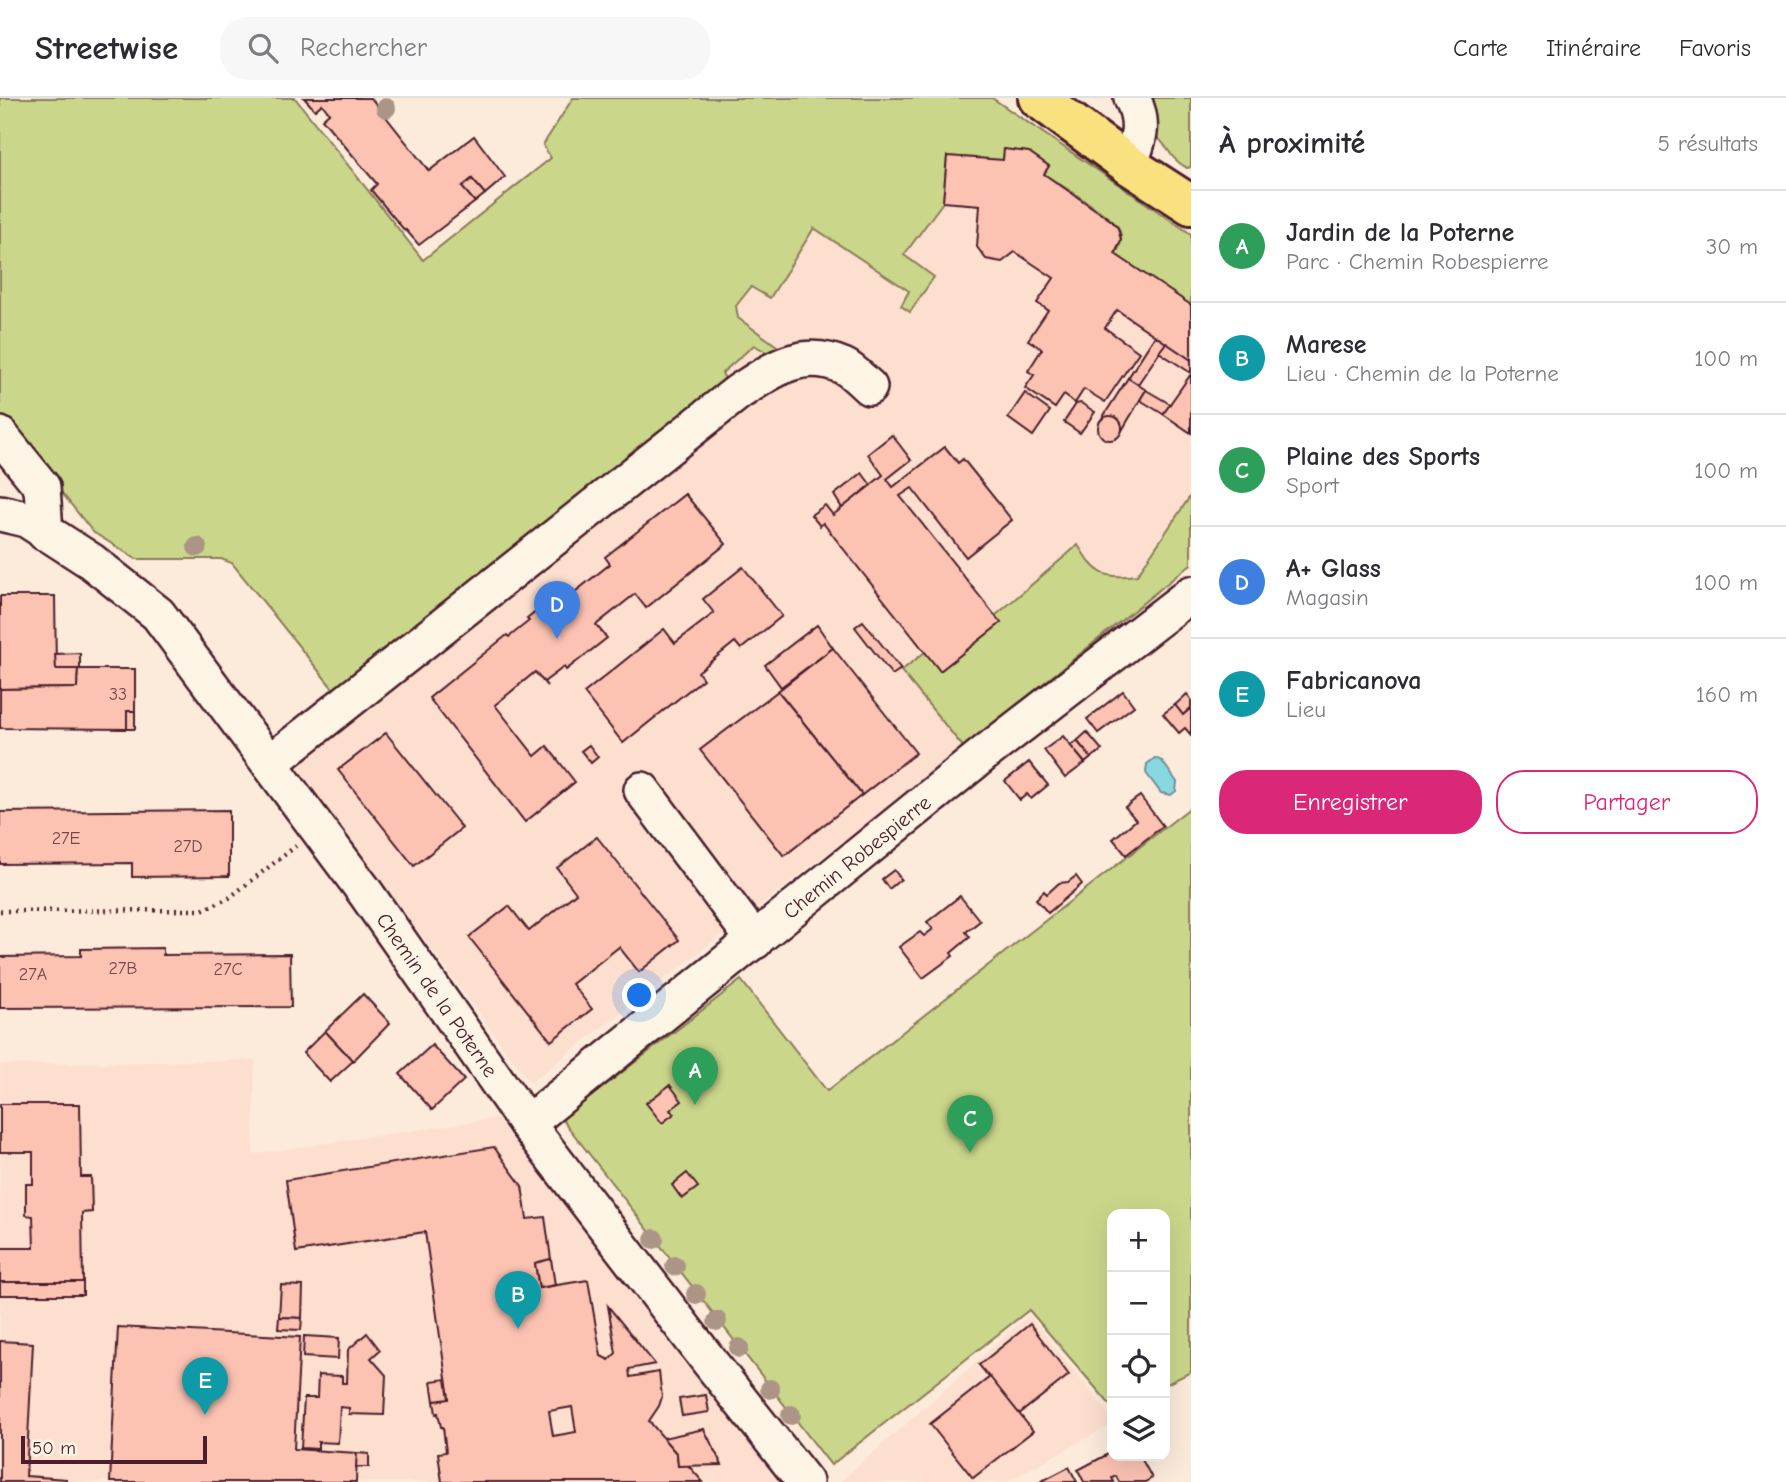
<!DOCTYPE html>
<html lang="fr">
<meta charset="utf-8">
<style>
:root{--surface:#fff;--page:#f7f7f7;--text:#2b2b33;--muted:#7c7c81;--line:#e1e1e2;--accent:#db2777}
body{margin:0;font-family:"Comic Neue",sans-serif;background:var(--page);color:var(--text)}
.controls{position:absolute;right:21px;bottom:21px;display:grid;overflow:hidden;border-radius:14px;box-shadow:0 7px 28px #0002}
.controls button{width:63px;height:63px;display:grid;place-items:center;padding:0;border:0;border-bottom:2px solid var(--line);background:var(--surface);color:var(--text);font:35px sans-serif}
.scale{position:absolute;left:21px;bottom:18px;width:186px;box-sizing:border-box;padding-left:7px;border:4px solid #4a1f2b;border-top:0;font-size:19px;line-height:24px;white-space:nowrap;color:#4a1f2b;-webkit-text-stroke:5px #fcf5e5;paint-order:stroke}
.you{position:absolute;left:640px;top:898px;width:24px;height:24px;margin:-18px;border:5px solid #fff;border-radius:50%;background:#1a73e8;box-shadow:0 0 0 10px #1a73e833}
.badge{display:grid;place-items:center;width:46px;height:46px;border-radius:50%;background:var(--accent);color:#fff;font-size:23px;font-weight:700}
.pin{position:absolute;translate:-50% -58px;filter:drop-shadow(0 2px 4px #0008)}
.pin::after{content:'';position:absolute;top:37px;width:24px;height:21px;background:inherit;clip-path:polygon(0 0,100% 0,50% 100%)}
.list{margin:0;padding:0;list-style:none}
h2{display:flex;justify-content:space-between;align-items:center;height:91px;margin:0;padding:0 28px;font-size:30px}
h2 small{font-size:23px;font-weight:400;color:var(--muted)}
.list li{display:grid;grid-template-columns:46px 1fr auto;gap:21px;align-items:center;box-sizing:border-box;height:112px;padding:0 28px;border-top:2px solid var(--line)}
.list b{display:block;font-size:26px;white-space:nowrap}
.list p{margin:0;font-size:23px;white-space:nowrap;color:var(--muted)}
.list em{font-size:23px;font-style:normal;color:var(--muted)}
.actions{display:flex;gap:14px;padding:21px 28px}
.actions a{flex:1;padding:16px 0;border:2px solid var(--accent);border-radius:28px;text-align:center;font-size:24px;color:var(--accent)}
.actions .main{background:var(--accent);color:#fff}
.icon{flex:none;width:38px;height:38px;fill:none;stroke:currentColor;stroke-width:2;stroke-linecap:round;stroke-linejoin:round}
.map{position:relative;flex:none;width:1191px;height:1384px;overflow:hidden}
header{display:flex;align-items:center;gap:42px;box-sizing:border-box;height:98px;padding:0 35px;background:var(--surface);border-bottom:2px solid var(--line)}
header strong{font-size:33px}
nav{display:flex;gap:38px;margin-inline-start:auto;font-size:24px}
.search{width:490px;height:63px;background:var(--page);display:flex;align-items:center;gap:18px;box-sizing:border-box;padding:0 24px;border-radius:28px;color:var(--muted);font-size:26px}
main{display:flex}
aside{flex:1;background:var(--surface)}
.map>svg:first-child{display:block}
.built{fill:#fcdfcf}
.green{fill:#cad78a;stroke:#8a7b5a;stroke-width:2}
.water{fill:#88d9df;stroke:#6f8f97;stroke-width:2}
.building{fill:#fcc3b3;stroke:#4a1f2b;stroke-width:2;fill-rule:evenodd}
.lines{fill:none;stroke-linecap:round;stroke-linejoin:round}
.minor-casing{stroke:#4a1f2b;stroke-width:40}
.major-casing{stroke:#4a1f2b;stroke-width:44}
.path{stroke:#4a1f2b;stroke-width:4.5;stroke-dasharray:2 5;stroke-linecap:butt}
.minor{stroke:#fcf5e5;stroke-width:35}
.major{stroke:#fae180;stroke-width:38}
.tree{fill:#ac9487}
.labels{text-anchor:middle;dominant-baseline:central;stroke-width:5;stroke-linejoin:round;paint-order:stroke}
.number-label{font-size:18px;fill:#76484d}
.street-label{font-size:21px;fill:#4a1f2b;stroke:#fcf5e5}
</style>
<header>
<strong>Streetwise</strong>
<div class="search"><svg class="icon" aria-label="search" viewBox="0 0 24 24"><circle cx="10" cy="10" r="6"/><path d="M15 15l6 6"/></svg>Rechercher</div>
<nav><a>Carte</a><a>Itinéraire</a><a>Favoris</a></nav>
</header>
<main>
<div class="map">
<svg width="1191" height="1384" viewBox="0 0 1191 1384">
<rect width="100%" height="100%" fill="#fcebdb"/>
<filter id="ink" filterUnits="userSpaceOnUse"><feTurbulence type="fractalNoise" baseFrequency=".0143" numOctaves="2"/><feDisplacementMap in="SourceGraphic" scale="14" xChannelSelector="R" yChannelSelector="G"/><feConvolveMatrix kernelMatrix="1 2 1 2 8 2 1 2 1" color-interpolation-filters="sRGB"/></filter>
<g filter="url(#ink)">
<g class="built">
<polygon points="573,0 994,0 1191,132 1191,469 964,650 530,985 275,638 725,281 543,47"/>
<polygon points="255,962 253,1056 498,1020 785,1384 0,1384 0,967"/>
<polygon points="1029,1217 1112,1320 1112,1326 1006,1384 840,1384"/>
</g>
<g class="green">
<path d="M0,0h295l128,162 128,-102 -8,-13 30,-47h419l199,136v71l-76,-51c6,-7 8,-16 4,-25 -6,-13 -61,-45 -75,-55l5,-8 -20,-14 -25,-2 -1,10 -56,-4 -4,46 -39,53 30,22 -24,35 -9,-6 8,-15 -95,-63 -44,70 -19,-11 -15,19 2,12 39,28 -6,9 -17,-10 -32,28 3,6 -391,311 -102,-127 -11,-4h-85l-43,-27 -93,-117z"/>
<path d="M1152,0h39v69l-4,1c-20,-11 -17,-22 -32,-32l-1,-30z"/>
<path d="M1191,397v69l-227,184 -63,-77 24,-19 70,-36 83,-71c17,28 25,35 59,30z"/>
<polygon points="1191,709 1191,1274 1165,1287 1165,1116 1112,1116 1112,1309 1029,1212 831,1367 562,1021 741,882 827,993"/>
</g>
<polygon class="water" points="1155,660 1162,663 1177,684 1176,693 1171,697 1161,695 1146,675 1147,666"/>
<g class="building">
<polygon points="304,0 371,0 429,73 474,38 505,79 485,96 472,81 462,89 475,104 419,147 406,132 405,133 371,92 377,86 322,21 329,15 322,6 315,12"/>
<polygon points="1004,51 1029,54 1049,68 1044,76 1112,123 1118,130 1121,142 1115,156 1191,207 1191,262 1117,212 1105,230 1139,254 1105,304 1084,291 1075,305 1064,297 1055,310 1025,290 1034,277 1028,273 1042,251 1028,242 1048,212 1037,205 1054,180 1015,154 1002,164 986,161 977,149 980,107 943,104 947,58 1003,62"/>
<polygon points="472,81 485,96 475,104 462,89"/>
<polygon points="1155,238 1166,245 1138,286 1128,280"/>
<polygon points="1166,245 1191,262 1191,275 1159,254"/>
<polygon points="1191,276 1191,335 1163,316"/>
<polygon points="1128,280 1146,292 1121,334 1121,328 1116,320 1107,319 1101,322"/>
<polygon points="1146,292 1170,306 1163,316 1140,302"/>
<polygon points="1025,295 1050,313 1033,338 1008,320"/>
<polygon points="1081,305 1095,314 1080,335 1064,324 1076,306"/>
<circle cx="1110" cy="330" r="12"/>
<polygon points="892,337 911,362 887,381 893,389 945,349 958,365 963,361 1012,422 966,459 912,390 900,398 1001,525 940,573 823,425 820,428 811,417 825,407 833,417 883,377 868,356"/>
<polygon points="862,375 871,387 842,410 834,397"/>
<polygon points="685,396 726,446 646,510 635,496 596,527 607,540 566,572 564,569 544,584 547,588 535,574 495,607 535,658 547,648 575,684 525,724 429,600 507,537 509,539 529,523 527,521 565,490 571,497 610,466 605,459"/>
<polygon points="743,469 782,518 741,551 735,544 698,574 703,581 623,645 584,595 664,531 675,545 714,515 703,501"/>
<polygon points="0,498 55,498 56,571 78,571 77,590 0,591"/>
<polygon points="863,523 901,571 892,577 855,529"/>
<polygon points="817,527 833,550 781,589 765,567"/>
<polygon points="833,550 916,655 862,697 778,593"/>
<polygon points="80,555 80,571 56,571 55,556"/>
<polygon points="78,571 135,571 135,613 127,613 127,631 0,630 0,591 77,590"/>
<polygon points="778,593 862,697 784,758 700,652"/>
<polygon points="1123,593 1134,608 1098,635 1087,621"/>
<polygon points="1187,596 1191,601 1191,610 1183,617 1175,607"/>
<polygon points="1175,607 1183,617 1191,610 1191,637 1185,630 1179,635 1163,616"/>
<rect x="127" y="613" width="8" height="18"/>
<polygon points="1087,634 1102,652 1091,660 1077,643"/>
<polygon points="386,635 462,730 414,768 338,672"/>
<polygon points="1063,638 1085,665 1065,680 1044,652"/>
<polygon points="1077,643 1091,660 1085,665 1070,647"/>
<polygon points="589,647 598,659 591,665 581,653"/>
<polygon points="1029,664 1048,687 1031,701 1027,696 1020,702 1005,683"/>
<polygon points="1140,698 1163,728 1126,757 1113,741 1136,722 1125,709"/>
<polygon points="229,712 229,778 132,779 132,765 0,766 0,714"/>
<polygon points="597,739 679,842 639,874 619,849 572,886 592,911 551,943 469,839 509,808 529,833 576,795 557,770"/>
<polygon points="894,772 901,781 889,791 882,781"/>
<polygon points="1076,778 1082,786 1048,815 1036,801 1044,793 1047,796 1059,785 1068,784"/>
<polygon points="960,798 980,823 966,834 970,839 951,855 953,858 923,880 899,849 920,834 924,838 933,831 927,824"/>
<polygon points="163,850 163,857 290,856 291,909 0,910 0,859 81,858 81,851"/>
<polygon points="363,896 390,925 353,963 325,933"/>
<polygon points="325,933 353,963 330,984 303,955"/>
<polygon points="432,947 464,982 432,1012 400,976"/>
<polygon points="670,987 682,1003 670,1012 674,1016 662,1025 646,1005"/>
<polygon points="0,1006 80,1006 81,1079 91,1079 92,1114 82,1115 83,1184 0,1184 0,1150 34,1150 33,1118 26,1117 26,1086 33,1086 33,1054 0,1054"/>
<path d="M494,1049l28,39 5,33 18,-2 6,42 -16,4 4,25 49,-8 13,76 8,4 7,-7 -8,-47 47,58 -26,5 1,8 29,-5 3,25 -3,9 -10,15 28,33 1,12 9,-2 16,18h-261l-4,-29 8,-1 -3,-25h-2l-3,-14 -2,1 -2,-13 15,-2 -24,-167 -129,20 -10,-72zM572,1309l4,25 -23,4 -4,-25z"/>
<polygon points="687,1075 698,1089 682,1101 672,1087"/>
<polygon points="551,1161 555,1187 539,1190 535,1165"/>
<rect x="0" y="1184" width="83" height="13"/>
<polygon points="281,1187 303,1188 302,1220 279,1219"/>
<polygon points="279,1219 302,1220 301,1232 278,1231"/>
<polygon points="1030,1226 1069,1277 1019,1316 979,1267"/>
<polygon points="118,1229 300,1239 294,1351 357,1355 356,1384 110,1384"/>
<polygon points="367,1235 380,1252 371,1260 386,1277 384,1317 349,1316 349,1310 340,1309 338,1345 318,1344 318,1351 301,1350 304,1300 317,1300 318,1277 342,1278 342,1285 347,1285 348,1252"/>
<polygon points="304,1238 339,1240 338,1261 303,1259"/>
<polygon points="0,1243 33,1245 26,1378 66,1381 66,1384 0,1384"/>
<polygon points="990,1279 1033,1333 973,1380 930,1326"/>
<polygon points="446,1281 449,1301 434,1303 431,1283"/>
<polygon points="706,1297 709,1314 682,1318 679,1301"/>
<polygon points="704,1331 722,1367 678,1368 677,1356 663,1340"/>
<polygon points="1112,1354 1112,1358 1140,1358 1152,1380 1145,1384 1119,1384 1116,1378 1112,1380 1114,1384 1084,1384 1078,1372"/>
<polygon points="357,1355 369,1356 369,1369 356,1369"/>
<polygon points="1069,1369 1077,1384 1040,1384"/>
</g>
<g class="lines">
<defs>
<g id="minor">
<path d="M1129,67c10,-25 16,-42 3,-67"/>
<polyline points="0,337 42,389 45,435"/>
<polyline points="0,415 26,421 91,463 158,516 365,794 527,1026 709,1263 805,1384"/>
<path d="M270,665l467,-370c34,-22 64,-46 106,-27 9,4 18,14 26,21"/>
<polyline points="642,692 755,843"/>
<polyline points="527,1026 985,655 1191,496"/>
</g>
<polyline id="major" points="1038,0 1129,67 1191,107"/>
</defs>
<use href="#minor" class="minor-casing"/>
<use href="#major" class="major-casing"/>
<polyline class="path" points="0,813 202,812 229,800 296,748"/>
<use href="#minor" class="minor"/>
<use href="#major" class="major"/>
</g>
<g class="tree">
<circle cx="386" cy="10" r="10"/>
<circle cx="197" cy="449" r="10"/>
<circle cx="654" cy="1141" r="10"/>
<circle cx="675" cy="1168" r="10"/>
<circle cx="696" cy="1196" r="10"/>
<circle cx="717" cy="1223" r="10"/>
<circle cx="739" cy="1250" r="10"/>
<circle cx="770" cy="1291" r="10"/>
<circle cx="791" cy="1317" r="10"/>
</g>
</g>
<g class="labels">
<g class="number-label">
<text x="118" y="596">33</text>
<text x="66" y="740">27E</text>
<text x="188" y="748">27D</text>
<text x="123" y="870">27B</text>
<text x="228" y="871">27C</text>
<text x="33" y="876">27A</text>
</g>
<g class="street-label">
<text transform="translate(857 759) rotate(-39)">Chemin Robespierre</text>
<text transform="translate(437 897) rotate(55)">Chemin de la Poterne</text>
</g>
</g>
</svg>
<div class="controls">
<button>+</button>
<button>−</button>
<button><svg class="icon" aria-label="locate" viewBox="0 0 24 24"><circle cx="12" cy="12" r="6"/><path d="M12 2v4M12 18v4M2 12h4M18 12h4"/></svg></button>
<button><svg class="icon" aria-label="layers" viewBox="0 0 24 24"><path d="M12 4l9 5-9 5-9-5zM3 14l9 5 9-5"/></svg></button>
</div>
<div class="scale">50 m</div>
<div class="you"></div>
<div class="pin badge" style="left:695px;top:1007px;background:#2e9e5b">A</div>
<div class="pin badge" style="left:518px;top:1231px;background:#0f9aa8">B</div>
<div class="pin badge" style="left:970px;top:1055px;background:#2e9e5b">C</div>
<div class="pin badge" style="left:557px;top:541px;background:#3f7fe0">D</div>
<div class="pin badge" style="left:205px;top:1317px;background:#0f9aa8">E</div>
</div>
<aside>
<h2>À proximité<small>5 résultats</small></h2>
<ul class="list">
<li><span class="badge" style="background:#2e9e5b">A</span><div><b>Jardin de la Poterne</b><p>Parc · Chemin Robespierre</p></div><em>30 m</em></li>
<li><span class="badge" style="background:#0f9aa8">B</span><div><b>Marese</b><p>Lieu · Chemin de la Poterne</p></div><em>100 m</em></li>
<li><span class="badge" style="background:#2e9e5b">C</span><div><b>Plaine des Sports</b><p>Sport</p></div><em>100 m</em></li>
<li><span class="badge" style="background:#3f7fe0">D</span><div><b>A+ Glass</b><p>Magasin</p></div><em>100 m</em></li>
<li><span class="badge" style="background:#0f9aa8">E</span><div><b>Fabricanova</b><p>Lieu</p></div><em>160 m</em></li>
</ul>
<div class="actions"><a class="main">Enregistrer</a><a>Partager</a></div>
</aside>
</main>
